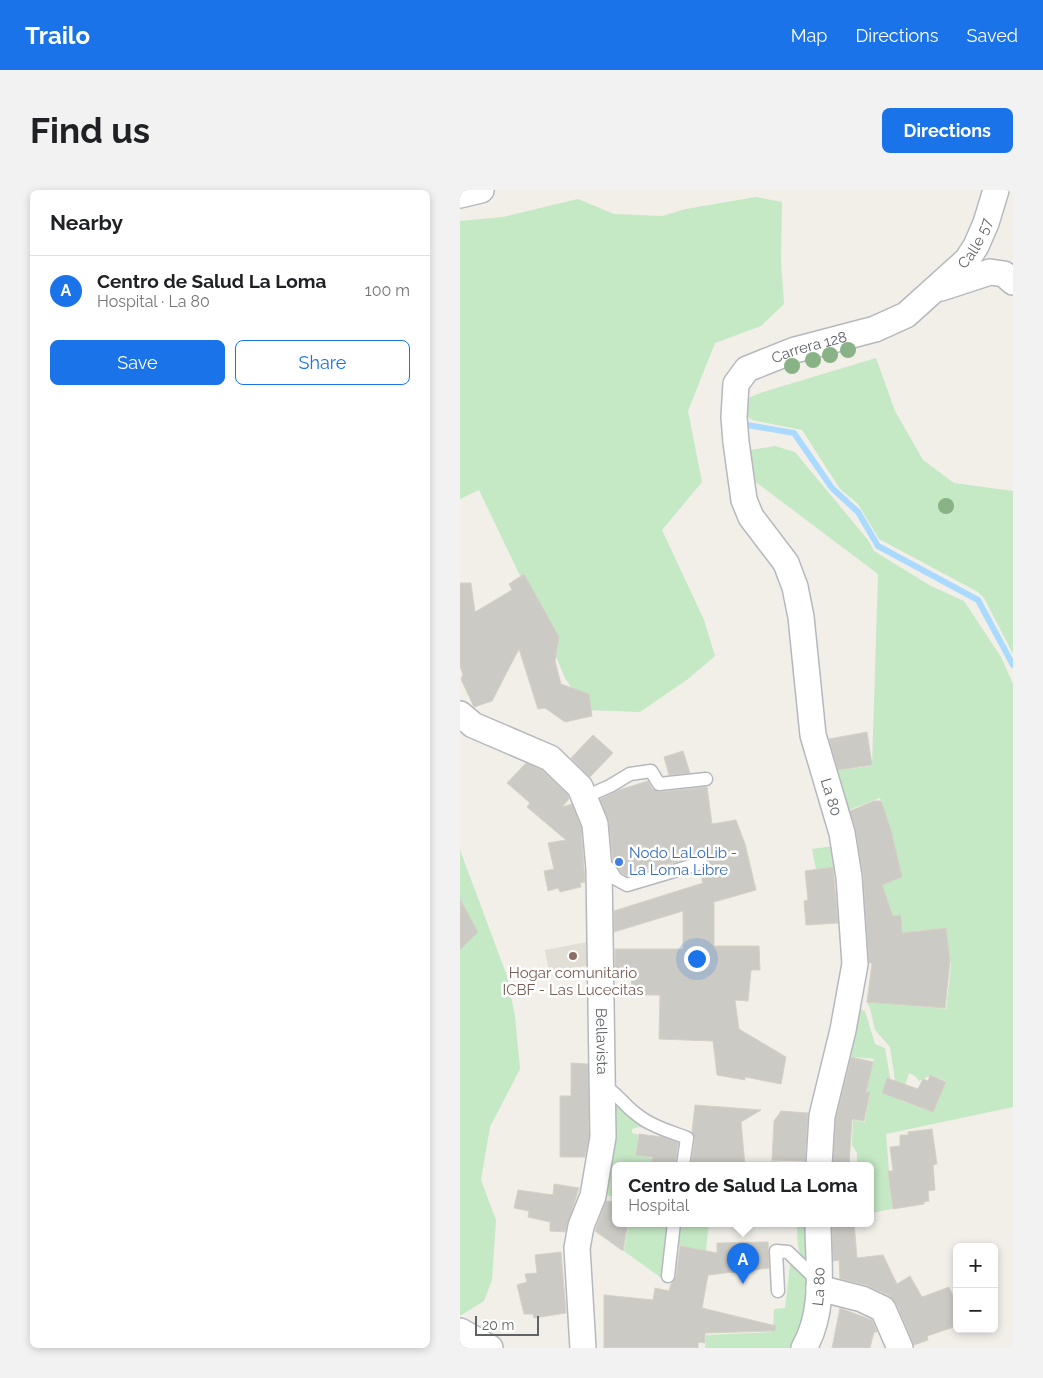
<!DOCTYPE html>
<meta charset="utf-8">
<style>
:root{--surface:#fff;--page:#f2f2f2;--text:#202124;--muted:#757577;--line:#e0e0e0;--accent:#1a73e8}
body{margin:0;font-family:Raleway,sans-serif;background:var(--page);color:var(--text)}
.controls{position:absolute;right:15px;bottom:15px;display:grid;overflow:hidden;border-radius:8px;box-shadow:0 2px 8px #0003}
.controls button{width:45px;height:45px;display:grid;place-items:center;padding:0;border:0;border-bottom:1px solid var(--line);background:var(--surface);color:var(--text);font:25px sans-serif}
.scale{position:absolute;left:15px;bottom:12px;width:64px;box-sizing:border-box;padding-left:5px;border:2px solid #5f6368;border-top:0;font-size:14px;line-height:18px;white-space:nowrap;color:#5f6368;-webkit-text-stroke:4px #fff;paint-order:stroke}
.you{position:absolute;left:236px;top:768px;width:18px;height:18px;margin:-12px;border:4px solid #fff;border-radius:50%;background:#1a73e8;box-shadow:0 0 0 8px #1a73e833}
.badge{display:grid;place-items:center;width:32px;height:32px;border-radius:50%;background:var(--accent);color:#fff;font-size:16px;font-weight:700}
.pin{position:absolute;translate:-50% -41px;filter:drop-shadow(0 1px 2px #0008)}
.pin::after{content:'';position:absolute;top:26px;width:18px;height:15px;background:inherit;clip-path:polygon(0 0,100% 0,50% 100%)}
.popup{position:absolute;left:152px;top:972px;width:262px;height:65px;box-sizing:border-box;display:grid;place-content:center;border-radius:8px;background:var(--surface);filter:drop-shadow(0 1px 4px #0005);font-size:16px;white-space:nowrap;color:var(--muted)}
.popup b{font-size:19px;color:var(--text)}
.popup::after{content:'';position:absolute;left:50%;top:100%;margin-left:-10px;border:10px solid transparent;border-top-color:var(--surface)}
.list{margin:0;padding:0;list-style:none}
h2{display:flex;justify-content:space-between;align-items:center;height:65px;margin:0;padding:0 20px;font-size:21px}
h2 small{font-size:16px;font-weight:400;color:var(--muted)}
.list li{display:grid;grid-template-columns:32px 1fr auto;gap:15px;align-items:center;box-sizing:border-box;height:70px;padding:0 20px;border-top:1px solid var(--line)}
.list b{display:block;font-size:19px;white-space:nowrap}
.list p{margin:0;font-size:16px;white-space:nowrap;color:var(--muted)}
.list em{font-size:16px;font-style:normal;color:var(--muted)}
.actions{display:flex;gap:10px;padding:15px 20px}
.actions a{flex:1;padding:11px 0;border:1px solid var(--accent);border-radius:8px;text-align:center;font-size:18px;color:var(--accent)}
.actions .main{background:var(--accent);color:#fff}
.map{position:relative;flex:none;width:553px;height:1158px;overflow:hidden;border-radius:8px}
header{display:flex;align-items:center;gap:30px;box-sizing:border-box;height:70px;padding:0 25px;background:var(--accent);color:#fff}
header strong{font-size:24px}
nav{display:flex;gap:28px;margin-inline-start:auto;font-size:18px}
.intro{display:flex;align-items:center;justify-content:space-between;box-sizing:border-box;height:120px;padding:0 30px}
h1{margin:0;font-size:35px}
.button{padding:12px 22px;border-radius:8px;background:var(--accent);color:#fff;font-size:18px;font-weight:700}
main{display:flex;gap:30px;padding:0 30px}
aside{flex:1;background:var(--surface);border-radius:8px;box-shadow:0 2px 8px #0003}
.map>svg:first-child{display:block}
.education{fill:#e1ded6}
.green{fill:#c5e8c5}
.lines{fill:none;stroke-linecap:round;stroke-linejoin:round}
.stream{stroke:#aadaff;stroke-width:6}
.building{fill:#cccac5;stroke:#d6d1c6}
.service-casing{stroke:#b5b8bc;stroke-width:15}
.minor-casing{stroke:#b5b8bc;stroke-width:28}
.service{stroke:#fff;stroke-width:12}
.minor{stroke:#fff;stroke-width:25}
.tree{fill:#89b387}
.shop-dot{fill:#3f7fe0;stroke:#fff;stroke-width:2}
.education-dot{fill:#8d6e63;stroke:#fff;stroke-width:2}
.labels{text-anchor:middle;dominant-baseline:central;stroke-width:5;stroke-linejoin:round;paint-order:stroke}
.street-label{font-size:15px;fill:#5f6368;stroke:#fff}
.shop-label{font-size:15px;fill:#366cbe;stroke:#fff;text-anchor:start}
.education-label{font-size:15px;fill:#785e54;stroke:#fff}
</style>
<header>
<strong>Trailo</strong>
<nav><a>Map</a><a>Directions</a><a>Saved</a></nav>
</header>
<div class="intro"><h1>Find us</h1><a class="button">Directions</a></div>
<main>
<aside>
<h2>Nearby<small></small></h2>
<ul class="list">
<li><span class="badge">A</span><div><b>Centro de Salud La Loma</b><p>Hospital · La 80</p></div><em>100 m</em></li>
</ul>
<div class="actions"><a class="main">Save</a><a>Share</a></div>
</aside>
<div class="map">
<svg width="553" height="1158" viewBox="0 0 553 1158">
<rect width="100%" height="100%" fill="#f1efe8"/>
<polygon class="education" points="137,750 141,773 89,783 85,760"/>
<g class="green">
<polygon points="296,7 322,12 321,71 324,114 301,136 255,153 228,221 242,292 202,340 244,430 255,466 228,489 180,522 126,520 105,488 76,419 19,300 0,309 0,31 43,27 118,9 154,24 202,26 226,19"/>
<polygon points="416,168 435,221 463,270 494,293 553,301 553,464 524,408 518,402 419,349 398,314 380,299 342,240 292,230 282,222 288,208 303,202"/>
<polygon points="315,256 335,262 408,350 414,361 471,396 504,411 541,467 553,494 553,917 426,944 432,1019 411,1023 410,975 394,975 397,972 397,963 392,955 393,930 405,932 410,903 406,901 414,869 385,866 398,818 405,821 415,854 425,858 433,904 439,910 473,922 486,891 471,885 459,891 455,886 449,883 445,896 436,898 430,857 415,840 410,818 406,811 486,819 491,775 486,738 454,741 458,777 441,744 442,725 421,727 422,695 442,687 434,660 398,674 395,654 431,640 420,608 386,621 374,581 412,576 418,384 289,287 285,261"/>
<polygon points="374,656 376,676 356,679 352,659"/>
<polygon points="0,660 47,786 55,826 60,879 30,937 21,990 36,1030 32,1090 24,1111 0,1126"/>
<polygon points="151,903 192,941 179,937 172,939 172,943 178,945 176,965 192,968 191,975 156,975 155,1007 138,1003"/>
<polygon points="311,971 348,974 348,975 310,975"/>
<polygon points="169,1033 211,1033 204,1090 164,1061"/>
<polygon points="219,1033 249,1033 246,1061 215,1055"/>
<path d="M337,1033h13l2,46c-17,-15 -14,-25 -15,-46z"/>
<polygon points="330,1074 349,1091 350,1109 332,1158 245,1158 246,1145 313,1142 314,1119 325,1118"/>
</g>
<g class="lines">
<polyline class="stream" points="287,235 334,243 372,298 398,322 418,356 518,410 553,475"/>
</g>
<g class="building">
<polygon points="64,384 99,447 95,471 101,494 129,504 132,526 105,532 85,518 78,519 59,459 32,511 14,517 1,489 3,485 0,476 0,393 11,393 15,422 52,400 49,394"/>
<polygon points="407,542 412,575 378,580 369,549"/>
<polygon points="133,545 153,563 130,587 111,568"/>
<polygon points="223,561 230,583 209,585 204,567"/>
<polygon points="66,573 82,580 108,605 109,609 102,617 112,614 121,637 125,692 120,693 121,697 100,702 98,698 88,701 84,681 94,679 88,653 106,650 67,617 70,613 47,593"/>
<polygon points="188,591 192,599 199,602 247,597 252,634 276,630 285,654 296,700 254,712 254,756 299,756 300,780 291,780 288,811 275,810 279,839 326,867 321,894 285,887 285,890 257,885 253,851 199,849 200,805 171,805 172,782 155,781 155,759 223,759 223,721 154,742 154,721 243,693 240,682 247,679 249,674 247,667 239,665 167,686 162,683 153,671 149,632 140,609 159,600"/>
<polygon points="414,611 421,611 431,640 442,687 422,695 433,726 441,725 442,743 486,738 490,771 485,818 407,812 412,773 409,773 403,685 396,641 390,621"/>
<polygon points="373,677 378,733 346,735 344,711 348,710 345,681"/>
<polygon points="0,709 18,742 0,760"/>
<polygon points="391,867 413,872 406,902 410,902 404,931 392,929 389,975 373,975 376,928"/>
<polygon points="111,873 128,874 129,946 125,967 100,967 100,906 111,906"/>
<polygon points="470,885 486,892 473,922 422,903 427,888 458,899 463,889 468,891"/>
<polygon points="235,915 301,920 281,932 285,975 231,975 235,949 232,942"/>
<polygon points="321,921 348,923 345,971 312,970 314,931"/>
<polygon points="472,939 477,974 473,975 475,1000 468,1001 469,1011 464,1012 464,1014 433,1019 428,981 433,981 430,957 440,956 440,945 448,945 448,942"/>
<polygon points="179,944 202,947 218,953 215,975 191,975 193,967 176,965"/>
<polygon points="94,994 119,998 105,1042 90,1041 90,1032 68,1027 69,1021 54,1018 58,1000 93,1005"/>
<polygon points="146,1011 156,1012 156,1033 168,1033 163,1061 135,1041"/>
<polygon points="372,1033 394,1033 397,1068 423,1065 437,1094 450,1086 462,1107 489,1097 497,1115 497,1136 467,1146 468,1150 454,1155 436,1113 430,1106 406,1095 380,1089 379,1070 373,1071"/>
<polygon points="308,1052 309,1078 248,1085 242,1118 316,1136 315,1141 245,1143 245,1153 238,1152 238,1158 144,1158 144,1105 193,1110 195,1098 209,1101 211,1094 216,1087 220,1056 257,1063 257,1053"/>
<polygon points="101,1062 106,1123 74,1128 73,1124 64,1124 57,1095 67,1092 65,1084 77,1083 75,1065"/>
<polygon points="380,1118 412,1130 417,1142 414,1142 410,1158 372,1158"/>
</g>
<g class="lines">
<defs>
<g id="service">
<polyline points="125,607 150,596 170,584 191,581 199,594 246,589"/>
<polyline points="139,679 149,678 156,689 167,695 241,673"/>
<path d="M143,895c13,7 20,19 32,28 15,13 34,18 52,25l-4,27"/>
<polyline points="208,1086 214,1033"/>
<polyline points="318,1101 316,1061 328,1062 359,1092"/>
</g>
<g id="minor">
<polyline points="0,5 21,0"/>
<polyline points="481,98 530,82 544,84 553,92"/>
<path id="s1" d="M0,524l13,11 77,33 30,29 15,37 4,45 4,268 -10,59 -12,30 -4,22 6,100"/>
<path id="s2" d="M359,975l3,-49 21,-86 12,-66 -6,-87 -7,-44 -29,-98 -12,-118 -6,-30 -9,-24 -35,-46 -7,-17 -8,-58 -2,-25 2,-33 11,-15 20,-8 28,-11 80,-21 31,-14 61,-55 9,-14 10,-23 10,-33"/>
<polyline points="359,1098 402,1109 423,1119 440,1158"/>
<polyline points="0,1141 30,1158"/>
<path id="s3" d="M344,1158c22,-38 14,-84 14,-125"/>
</g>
</defs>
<use href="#service" class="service-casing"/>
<use href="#minor" class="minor-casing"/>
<use href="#service" class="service"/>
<use href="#minor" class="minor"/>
</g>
<g class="tree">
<circle cx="388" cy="160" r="8"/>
<circle cx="370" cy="165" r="8"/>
<circle cx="353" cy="170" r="8"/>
<circle cx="332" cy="176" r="8"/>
<circle cx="486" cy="316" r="8"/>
</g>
<circle class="shop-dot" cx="159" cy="672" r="5"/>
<circle class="education-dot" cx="113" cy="766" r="5"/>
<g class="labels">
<g class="street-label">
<text stroke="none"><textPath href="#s2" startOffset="1094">Calle 57</textPath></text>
<text stroke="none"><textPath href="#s2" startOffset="891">Carrera 128</textPath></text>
<text transform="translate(371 607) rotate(73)">La 80</text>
<text stroke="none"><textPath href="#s1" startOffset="400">Bellavista</textPath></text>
<text stroke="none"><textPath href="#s3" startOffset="64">La 80</textPath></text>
</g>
<g class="shop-label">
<text x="169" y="663">Nodo LaLoLib -<tspan x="169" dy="17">La Loma Libre</tspan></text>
</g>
<g class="education-label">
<text x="113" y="783">Hogar comunitario<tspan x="113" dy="17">ICBF - Las Lucecitas</tspan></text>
</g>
</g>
</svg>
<div class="controls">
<button>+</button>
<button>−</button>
</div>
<div class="scale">20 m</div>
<div class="you"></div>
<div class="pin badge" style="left:283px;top:1094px">A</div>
<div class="popup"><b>Centro de Salud La Loma</b>Hospital</div>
</div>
</main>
